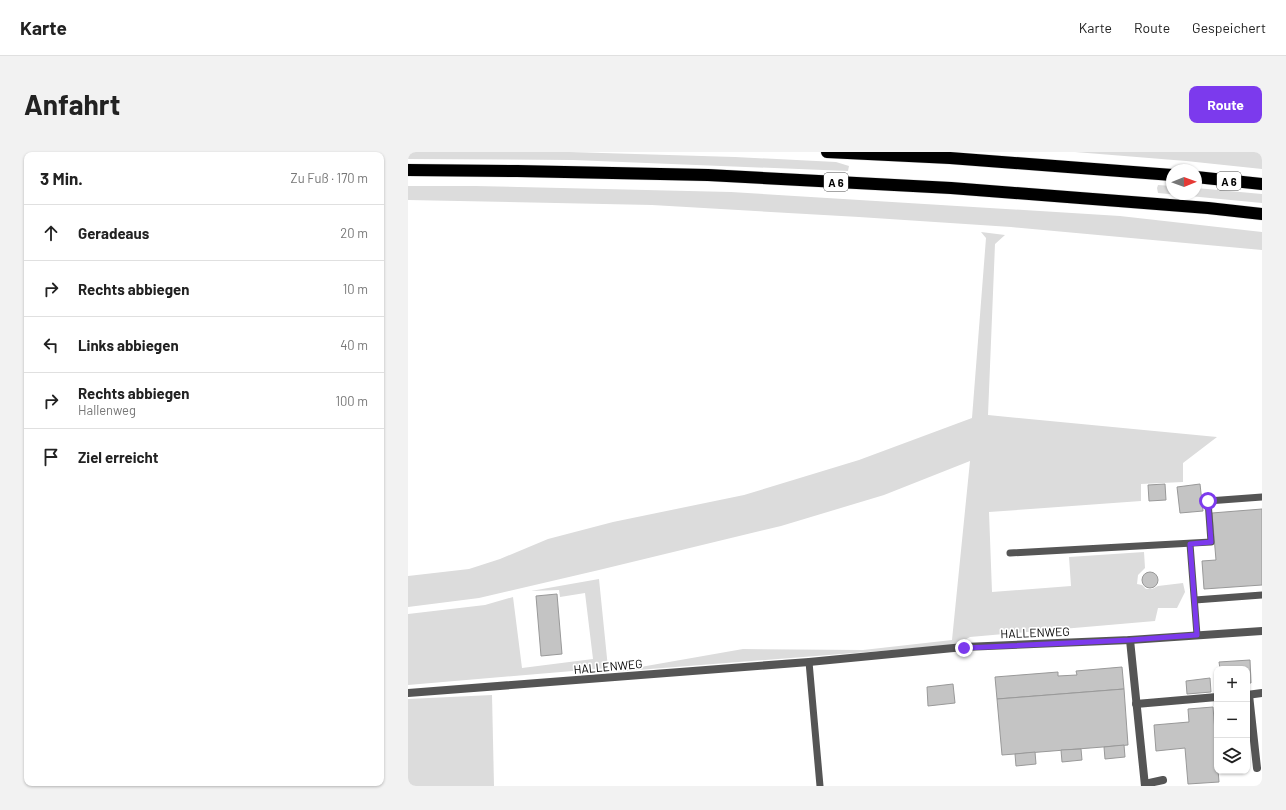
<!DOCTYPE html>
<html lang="de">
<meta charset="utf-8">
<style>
:root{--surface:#fff;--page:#f2f2f2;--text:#222;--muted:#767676;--line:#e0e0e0;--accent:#7c3aed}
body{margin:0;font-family:Barlow,sans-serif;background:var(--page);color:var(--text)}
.controls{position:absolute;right:12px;bottom:12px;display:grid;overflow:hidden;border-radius:8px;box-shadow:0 1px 3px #0004}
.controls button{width:36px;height:36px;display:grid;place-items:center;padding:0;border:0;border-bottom:1px solid var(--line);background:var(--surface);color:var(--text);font:20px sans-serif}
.compass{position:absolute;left:758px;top:12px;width:36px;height:36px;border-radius:50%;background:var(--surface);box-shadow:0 1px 3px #0004;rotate:89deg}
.stop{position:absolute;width:12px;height:12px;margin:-9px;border:3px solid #7c3aed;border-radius:50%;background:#fff}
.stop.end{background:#7c3aed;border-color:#fff;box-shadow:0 1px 4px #0008}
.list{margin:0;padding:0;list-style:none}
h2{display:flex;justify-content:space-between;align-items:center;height:52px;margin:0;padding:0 16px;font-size:17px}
h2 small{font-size:13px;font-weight:400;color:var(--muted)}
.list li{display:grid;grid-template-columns:26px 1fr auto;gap:12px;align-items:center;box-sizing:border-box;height:56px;padding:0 16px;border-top:1px solid var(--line)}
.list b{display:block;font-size:15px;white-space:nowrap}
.list p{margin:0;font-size:13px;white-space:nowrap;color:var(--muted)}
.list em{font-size:13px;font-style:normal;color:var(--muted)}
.icon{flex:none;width:22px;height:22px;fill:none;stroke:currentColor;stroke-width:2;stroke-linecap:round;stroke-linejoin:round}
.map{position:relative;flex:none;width:854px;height:634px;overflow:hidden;border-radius:8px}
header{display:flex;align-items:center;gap:24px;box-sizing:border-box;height:56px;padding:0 20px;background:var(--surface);border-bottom:1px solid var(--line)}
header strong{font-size:19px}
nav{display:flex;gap:22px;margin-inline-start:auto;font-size:14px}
.intro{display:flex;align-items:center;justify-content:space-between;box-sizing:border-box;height:96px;padding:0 24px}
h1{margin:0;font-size:28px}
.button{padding:10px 18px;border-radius:8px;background:var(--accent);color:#fff;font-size:14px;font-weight:700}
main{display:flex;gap:24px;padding:0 24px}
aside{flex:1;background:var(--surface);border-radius:8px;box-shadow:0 1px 3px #0004}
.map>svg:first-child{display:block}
.green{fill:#dcdcdc}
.building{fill:#c4c4c4;stroke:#999}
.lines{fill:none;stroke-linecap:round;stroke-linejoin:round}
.motorway-casing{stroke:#dbdbdb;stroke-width:13}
.service{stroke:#555;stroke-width:7}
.minor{stroke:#555;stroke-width:8}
.motorway{stroke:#000;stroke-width:12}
.route{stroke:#7c3aed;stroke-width:5}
.labels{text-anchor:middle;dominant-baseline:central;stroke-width:3.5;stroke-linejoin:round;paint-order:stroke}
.shield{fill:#fff;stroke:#4c4c4c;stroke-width:1}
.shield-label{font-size:11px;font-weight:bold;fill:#000}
.street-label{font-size:12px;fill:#000;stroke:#fff}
</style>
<header>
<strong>Karte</strong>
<nav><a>Karte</a><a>Route</a><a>Gespeichert</a></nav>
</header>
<div class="intro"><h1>Anfahrt</h1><a class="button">Route</a></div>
<main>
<aside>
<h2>3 Min.<small>Zu Fuß · 170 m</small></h2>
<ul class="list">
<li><svg class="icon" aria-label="ahead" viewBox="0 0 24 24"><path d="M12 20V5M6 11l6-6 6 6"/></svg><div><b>Geradeaus</b></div><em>20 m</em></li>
<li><svg class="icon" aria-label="right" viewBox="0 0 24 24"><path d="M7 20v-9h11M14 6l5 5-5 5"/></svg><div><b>Rechts abbiegen</b></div><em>10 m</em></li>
<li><svg class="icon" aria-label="left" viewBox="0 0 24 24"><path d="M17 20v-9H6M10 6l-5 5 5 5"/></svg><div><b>Links abbiegen</b></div><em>40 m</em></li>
<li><svg class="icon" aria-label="right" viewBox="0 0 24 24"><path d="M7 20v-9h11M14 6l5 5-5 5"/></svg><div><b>Rechts abbiegen</b><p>Hallenweg</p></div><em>100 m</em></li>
<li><svg class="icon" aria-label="arrive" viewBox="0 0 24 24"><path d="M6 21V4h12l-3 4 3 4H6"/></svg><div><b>Ziel erreicht</b></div></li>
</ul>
</aside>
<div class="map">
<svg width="854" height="634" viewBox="0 0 854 634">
<rect width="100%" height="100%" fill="#fff"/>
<g class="green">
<polygon points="0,0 161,0 327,5 428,10 441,14 440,19 165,8 0,7"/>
<polygon points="667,0 854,0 854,17 778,9"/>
<polygon points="750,33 764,34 764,42 788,42 788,36 854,42 854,51 750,41 749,36"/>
<polygon points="0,34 67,34 323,40 712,64 854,80 854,98 603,75 451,65 244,53 0,48"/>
<polygon points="573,80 597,83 587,92 580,263 809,285 775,311 775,330 733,332 733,349 581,360 584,440 663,434 661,405 736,400 737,416 730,423 729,432 734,433 738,437 744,437 750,434 775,431 777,440 769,456 750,456 747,469 562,485 548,493 204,520 335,497 455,498 544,488 562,309 476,343 373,374 191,418 71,446 0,455 0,424 61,417 92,407 140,387 205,370 336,343 451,308 564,266 578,86"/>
<polygon points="191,427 200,516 0,533 0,462 77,453 105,445 114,516 185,507 177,441 152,445 151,438 123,439"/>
<polygon points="84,543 86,634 0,634 0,547"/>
</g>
<g class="building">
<polygon points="757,332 758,348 741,349 740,333"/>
<polygon points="792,332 795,359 772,361 769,335"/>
<polygon points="854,357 854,433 796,437 794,409 808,408 804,361"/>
<circle cx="742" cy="428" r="8"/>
<polygon points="149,442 154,502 133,504 128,444"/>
<polygon points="842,508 843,531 839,531 839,517 812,517 811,510"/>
<polygon points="714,515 716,537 589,547 587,525 650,520 650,524 669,523 668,519"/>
<polygon points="802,526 803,540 779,542 778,529"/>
<polygon points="545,532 547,551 520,554 519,535"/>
<polygon points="716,537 720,593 594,603 589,547"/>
<polygon points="805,555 811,630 780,632 777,596 748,599 746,573 781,570 780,557"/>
<polygon points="716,593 717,605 697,607 696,595"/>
<polygon points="673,597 674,608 654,610 653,598"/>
<polygon points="627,600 628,612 608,614 607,602"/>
</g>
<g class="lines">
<defs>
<g id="motorway">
<polyline points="419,0 542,6 764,23"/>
<polyline points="0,18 109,19 300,23 543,36 800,56 854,62"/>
<polyline points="788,25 854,32"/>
</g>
</defs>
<use href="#motorway" class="motorway-casing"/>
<g class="service">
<polyline points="782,392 789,483"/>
<polyline points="602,401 803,390 800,349 854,345"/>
<polyline points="787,448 854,443"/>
<polyline points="401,510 412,634"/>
</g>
<g class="minor">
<polyline points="722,488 737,634"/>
<polyline points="0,541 401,510 556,495 722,488 854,479"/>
<polyline points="839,543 854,541"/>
<polyline points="841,543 849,616"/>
<polyline points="728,552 809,545"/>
<polyline points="737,632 755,628"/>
</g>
<use href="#motorway" class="motorway"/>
</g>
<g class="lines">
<polyline class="route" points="556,496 722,488 789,483 782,392 803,390 800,349"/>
</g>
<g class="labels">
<g class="shield">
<rect x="809" y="20" width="24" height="18" rx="3"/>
<rect x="416" y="21" width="24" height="18" rx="3"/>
</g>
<g class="shield-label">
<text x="821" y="29">A 6</text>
<text x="428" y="30">A 6</text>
</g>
<g class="street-label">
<text transform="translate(627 480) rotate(-2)">HALLENWEG</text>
<text transform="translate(200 514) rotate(-5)">HALLENWEG</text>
</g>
</g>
</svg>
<div class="controls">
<button>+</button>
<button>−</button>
<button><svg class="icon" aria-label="layers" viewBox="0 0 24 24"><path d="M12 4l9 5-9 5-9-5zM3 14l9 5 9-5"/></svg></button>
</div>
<svg class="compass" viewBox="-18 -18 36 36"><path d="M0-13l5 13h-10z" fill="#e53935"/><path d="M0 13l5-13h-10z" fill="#767676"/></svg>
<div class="stop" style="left:800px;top:349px"></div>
<div class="stop end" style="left:556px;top:496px"></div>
</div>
</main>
